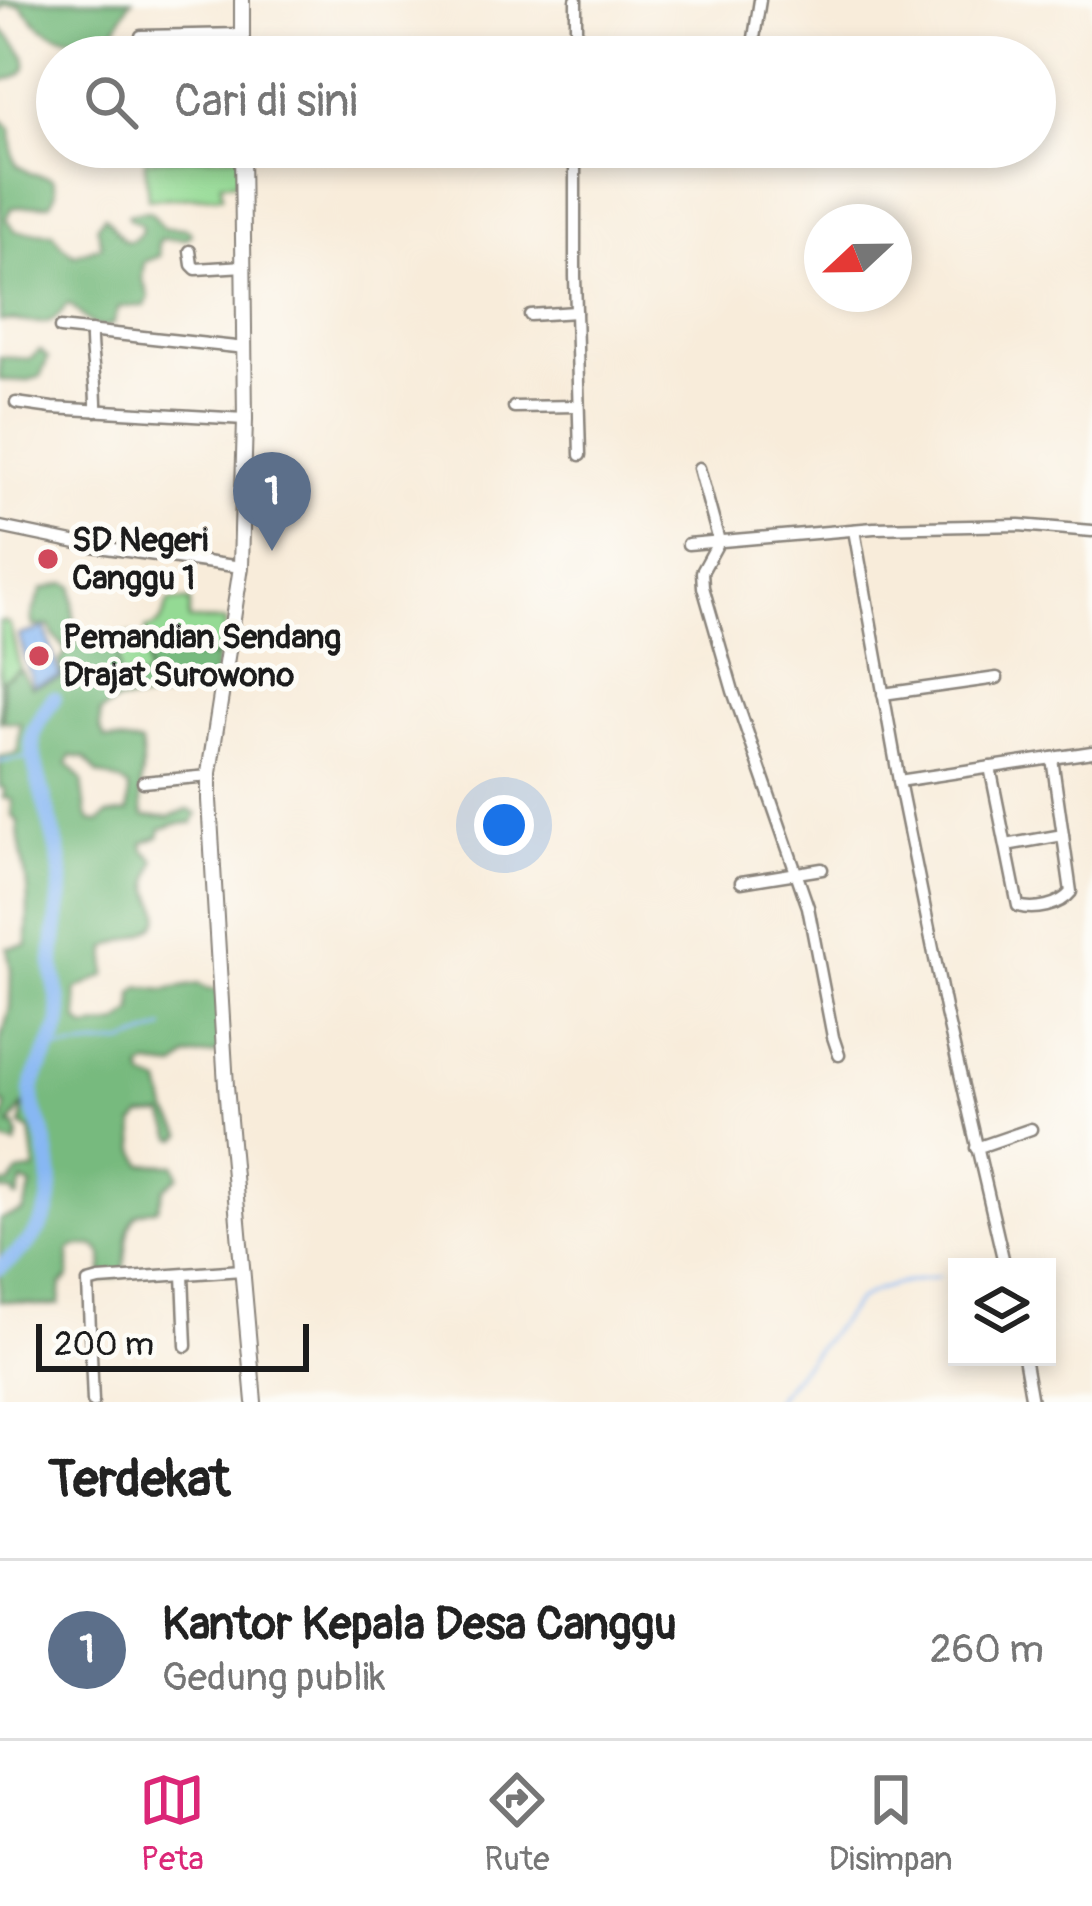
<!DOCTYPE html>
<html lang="id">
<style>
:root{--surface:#fff;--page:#f2f2f2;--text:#222;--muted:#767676;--line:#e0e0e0;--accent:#db2777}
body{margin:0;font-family:Pangolin,sans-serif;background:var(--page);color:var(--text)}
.controls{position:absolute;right:36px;bottom:36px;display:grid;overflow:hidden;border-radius:0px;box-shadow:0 6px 18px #0003}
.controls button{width:108px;height:108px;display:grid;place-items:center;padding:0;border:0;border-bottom:3px solid var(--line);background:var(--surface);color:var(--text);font:60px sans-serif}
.compass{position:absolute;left:804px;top:204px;width:108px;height:108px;border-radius:50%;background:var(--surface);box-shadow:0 6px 18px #0003;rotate:248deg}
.scale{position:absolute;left:36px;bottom:30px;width:273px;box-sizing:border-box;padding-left:12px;border:6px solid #1c1c1c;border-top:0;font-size:33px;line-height:42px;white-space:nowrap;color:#1c1c1c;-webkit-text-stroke:9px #fdfcf7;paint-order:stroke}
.you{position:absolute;left:504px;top:825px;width:42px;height:42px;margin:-30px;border:9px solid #fff;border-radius:50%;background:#1a73e8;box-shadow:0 0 0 18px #1a73e833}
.badge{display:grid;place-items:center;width:78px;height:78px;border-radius:50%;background:var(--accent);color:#fff;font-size:39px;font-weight:700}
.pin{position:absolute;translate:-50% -99px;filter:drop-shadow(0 3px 6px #0008)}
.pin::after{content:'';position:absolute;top:63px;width:42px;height:36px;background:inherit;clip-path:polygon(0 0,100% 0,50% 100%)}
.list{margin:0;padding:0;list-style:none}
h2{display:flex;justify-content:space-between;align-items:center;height:156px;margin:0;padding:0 48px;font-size:51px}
h2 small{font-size:39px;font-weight:400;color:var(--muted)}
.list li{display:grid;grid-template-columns:78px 1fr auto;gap:36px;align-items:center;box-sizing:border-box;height:180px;padding:0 48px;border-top:3px solid var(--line)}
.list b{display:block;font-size:45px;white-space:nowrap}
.list p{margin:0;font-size:39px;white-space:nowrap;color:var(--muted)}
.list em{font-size:39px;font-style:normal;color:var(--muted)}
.icon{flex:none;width:66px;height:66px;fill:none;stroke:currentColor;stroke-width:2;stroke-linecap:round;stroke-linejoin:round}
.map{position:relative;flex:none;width:1092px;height:1402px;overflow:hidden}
.search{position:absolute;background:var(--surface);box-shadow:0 6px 18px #0003;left:36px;right:36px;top:36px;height:132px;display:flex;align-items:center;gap:30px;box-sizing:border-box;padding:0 42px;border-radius:66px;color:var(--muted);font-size:45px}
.sheet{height:336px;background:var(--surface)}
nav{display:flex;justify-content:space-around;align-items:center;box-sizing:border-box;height:168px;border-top:3px solid var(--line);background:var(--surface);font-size:33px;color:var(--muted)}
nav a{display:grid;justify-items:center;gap:6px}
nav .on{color:var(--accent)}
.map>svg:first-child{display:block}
.green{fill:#94da94;stroke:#587b58;stroke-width:3}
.forest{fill:#77ba7e;stroke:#4a6b4d;stroke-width:3;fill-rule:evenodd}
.water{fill:#87b7f3;stroke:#526a88;stroke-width:3}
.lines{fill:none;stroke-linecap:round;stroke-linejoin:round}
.stream{stroke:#87b7f3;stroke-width:3}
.river{stroke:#87b7f3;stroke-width:16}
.street-casing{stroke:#8a847b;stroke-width:15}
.secondary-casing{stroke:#8a847b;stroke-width:18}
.street{stroke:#fff;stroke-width:10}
.secondary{stroke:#fff;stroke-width:14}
.poi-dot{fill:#d1495b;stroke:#fdfcf7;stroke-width:4.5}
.labels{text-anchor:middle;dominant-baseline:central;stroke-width:10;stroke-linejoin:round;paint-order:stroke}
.poi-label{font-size:33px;font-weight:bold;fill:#1c1c1c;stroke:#fdfcf7;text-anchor:start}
</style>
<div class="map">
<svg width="1092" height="1402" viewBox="0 0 1092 1402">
<rect width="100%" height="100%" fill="#fdfcf7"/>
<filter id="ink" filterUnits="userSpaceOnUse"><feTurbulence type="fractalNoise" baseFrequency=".00833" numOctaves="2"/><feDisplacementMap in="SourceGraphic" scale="24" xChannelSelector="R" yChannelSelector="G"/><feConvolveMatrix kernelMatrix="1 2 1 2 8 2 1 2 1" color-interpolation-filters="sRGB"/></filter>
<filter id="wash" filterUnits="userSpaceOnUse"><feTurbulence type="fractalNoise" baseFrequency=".004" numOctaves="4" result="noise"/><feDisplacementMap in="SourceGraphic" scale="48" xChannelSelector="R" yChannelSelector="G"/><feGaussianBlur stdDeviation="2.7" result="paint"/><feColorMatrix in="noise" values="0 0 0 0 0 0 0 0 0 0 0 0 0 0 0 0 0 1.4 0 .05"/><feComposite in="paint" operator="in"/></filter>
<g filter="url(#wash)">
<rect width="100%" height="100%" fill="#f8ecda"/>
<g class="green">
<polygon points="242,155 243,182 221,183 222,196 148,199 145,160"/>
<path d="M169,601h21l-1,19 37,1 -5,34 -45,3 -3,-3 -25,-3v23l-3,4h-24l-3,-5 1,-39h15l1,9h11v-15c21,-6 15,-13 23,-28z"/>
<polygon points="0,622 6,622 10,626 20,669 3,679 3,721 0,722"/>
</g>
<g class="forest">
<path d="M0,0h132c-10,10 -11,26 -22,33 -14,9 -46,6 -60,-1 -13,-6 -21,-17 -30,-27h-14l-6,6z"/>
<path d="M0,27c18,20 49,45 0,54z"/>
<path d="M0,119l11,9 2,27 4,10 13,8 21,5c7,8 6,18 -1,26l-39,4 -5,11 10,12 37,2 9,13 13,9 27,-9 -5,-20 7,-10c13,9 20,42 38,15l-1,-7 -12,-5 -1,-5c29,-5 19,-6 35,14h22l5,3 1,4 -5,4h-25l-3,5 2,12 -16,6 -2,16 7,19 -4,9 -26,1 -6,17c-22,9 -29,-9 -44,-20l-4,2c-14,29 -39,11 -65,15z"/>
<polygon points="40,350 48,358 40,377 26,381 0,380 0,357 30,359"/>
<path d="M65,583l8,3 1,52 3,5h38c7,11 -1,25 6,36l24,-1 3,-3v-23l3,-2h20l6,8 40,-2 -3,23 -25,4 -25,15 -48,4 -16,11v16l5,10 36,5c5,23 -5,49 3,72l25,1 20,-8 8,5 -4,9 -17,1 -15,5 -2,8 -16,6 1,7 11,10c-1,7 -4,13 -5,20 -3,21 26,35 -5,53 -12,7 -26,7 -38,15l-1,27 -30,15 2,31 8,7 33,-5 14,-11v-19l7,-6 24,3 35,-6 8,5 12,1 4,58 -9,6 -26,3 -13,11 -26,-3 -7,4 2,9 17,6 6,26 16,25 -5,4 -5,-1 -9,-23 -22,1 -8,8 2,26 7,14 32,1 4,11 -15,12 -6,20c-7,3 -15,2 -21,6 -11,8 -12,48 -13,61l-21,5c-4,-14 6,-23 -8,-34h-19l-7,5v26l-8,8 -2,19c-16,5 -40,-4 -59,-3v-82l23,-7 9,-26 -10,-5 -4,17 -4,-1v-4l-14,-3v-6h11c4,-13 11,-13 23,-13l1,-2 -5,-39 -9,-4 3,-22 -14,21 5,1 3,9 -2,10 -16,-5v-21h4l2,-15 -6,-1v-59l10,-37 1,-37 -4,-22 20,-3c0,-20 2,-40 0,-58 -2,-23 -10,-43 -9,-66l-6,-5v-17l-9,-1 2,-9 -5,-2v-30l18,-4 2,-30 -17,-2v-42l17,-10 11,18 32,-9 -3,-17 6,-7c-2,-10 -7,-12 -12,-18l-4,-10h-17c-5,-13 6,-22 8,-36zM71,756l14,2 13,16 24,8 7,6 -1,24 -21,3 -7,7 -10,-1 -4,-9 -4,-32 -15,-17z"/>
</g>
<polygon class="water" points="45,628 60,677 33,685 19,635"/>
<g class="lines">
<g class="stream">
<polyline points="0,762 34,757"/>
<polyline points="49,1050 124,1043 164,1028"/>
<path d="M773,1402l84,-101c24,-17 53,-19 81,-24"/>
</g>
<path class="river" d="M0,1267c56,-39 58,-74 42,-136 -4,-12 -10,-22 -10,-35 -1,-24 25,-51 28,-76 2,-19 -7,-37 -7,-55 0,-30 10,-61 8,-91 -1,-37 -36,-116 -27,-143 4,-11 13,-22 19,-32"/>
</g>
</g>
<g filter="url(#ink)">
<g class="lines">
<defs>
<g id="street">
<polyline points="141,36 243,34"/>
<polyline points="576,57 576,0"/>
<polyline points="751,57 760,0"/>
<polyline points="575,147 575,276 580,455"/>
<polyline points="190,251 192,265 196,269 244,266"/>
<polyline points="530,315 576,312"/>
<polyline points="60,328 245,348"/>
<path d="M91,331c-1,28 6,51 5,80"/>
<polyline points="16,403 52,408 245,419"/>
<polyline points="514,407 578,406"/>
<polyline points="699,468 719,541 702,572 703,587 733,691 808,907 833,1037 839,1055"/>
<polyline points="0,527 92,546 241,567"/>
<polyline points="854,530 899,781 946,1013 1005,1267"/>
<polyline points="688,544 874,528 1019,525 1092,531"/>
<polyline points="883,694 997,678"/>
<path d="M990,767l28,139c16,5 42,0 53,-14l-19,-134"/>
<polyline points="899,781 1092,752"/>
<polyline points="143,782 209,776"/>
<polyline points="1006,845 1063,835"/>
<polyline points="741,882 822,869"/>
<polyline points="976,1148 1031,1129"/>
<polyline points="183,1275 186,1346"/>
<polyline points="1024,1357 1032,1402"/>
<polyline points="93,1402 88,1283 99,1280 242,1270"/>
</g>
<g id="secondary">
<polyline points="242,0 242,57"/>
<polyline points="242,147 245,419 241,567 209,773 209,800 226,1086 254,1402"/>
</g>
</defs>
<use href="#street" class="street-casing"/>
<use href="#secondary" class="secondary-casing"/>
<use href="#street" class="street"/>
<use href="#secondary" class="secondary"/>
</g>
</g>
<g class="poi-dot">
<circle cx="48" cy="559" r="12"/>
<circle cx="39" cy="656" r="12"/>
</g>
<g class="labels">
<g class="poi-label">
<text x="72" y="540">SD Negeri<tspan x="72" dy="38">Canggu 1</tspan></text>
<text x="63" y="637">Pemandian Sendang<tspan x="63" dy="38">Drajat Surowono</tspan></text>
</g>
</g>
</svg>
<div class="controls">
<button><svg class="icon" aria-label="layers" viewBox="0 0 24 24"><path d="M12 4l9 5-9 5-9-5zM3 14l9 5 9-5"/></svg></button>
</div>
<svg class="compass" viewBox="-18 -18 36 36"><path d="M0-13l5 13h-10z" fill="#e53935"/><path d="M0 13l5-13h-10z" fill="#767676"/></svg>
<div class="scale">200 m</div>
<div class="you"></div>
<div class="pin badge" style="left:272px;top:551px;background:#5c6f8a">1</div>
<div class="search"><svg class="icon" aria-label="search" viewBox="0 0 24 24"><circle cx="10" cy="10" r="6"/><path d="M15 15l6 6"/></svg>Cari di sini</div>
</div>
<section class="sheet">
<h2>Terdekat<small></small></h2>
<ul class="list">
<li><span class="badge" style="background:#5c6f8a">1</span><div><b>Kantor Kepala Desa Canggu</b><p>Gedung publik</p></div><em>260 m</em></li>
</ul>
</section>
<nav>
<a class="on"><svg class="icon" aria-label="map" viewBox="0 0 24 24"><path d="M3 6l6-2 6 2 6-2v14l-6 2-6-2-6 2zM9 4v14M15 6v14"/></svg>Peta</a>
<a><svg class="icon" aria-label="directions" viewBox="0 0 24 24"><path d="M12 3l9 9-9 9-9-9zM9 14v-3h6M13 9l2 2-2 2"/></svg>Rute</a>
<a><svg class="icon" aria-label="saved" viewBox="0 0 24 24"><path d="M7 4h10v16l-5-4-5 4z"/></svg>Disimpan</a>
</nav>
